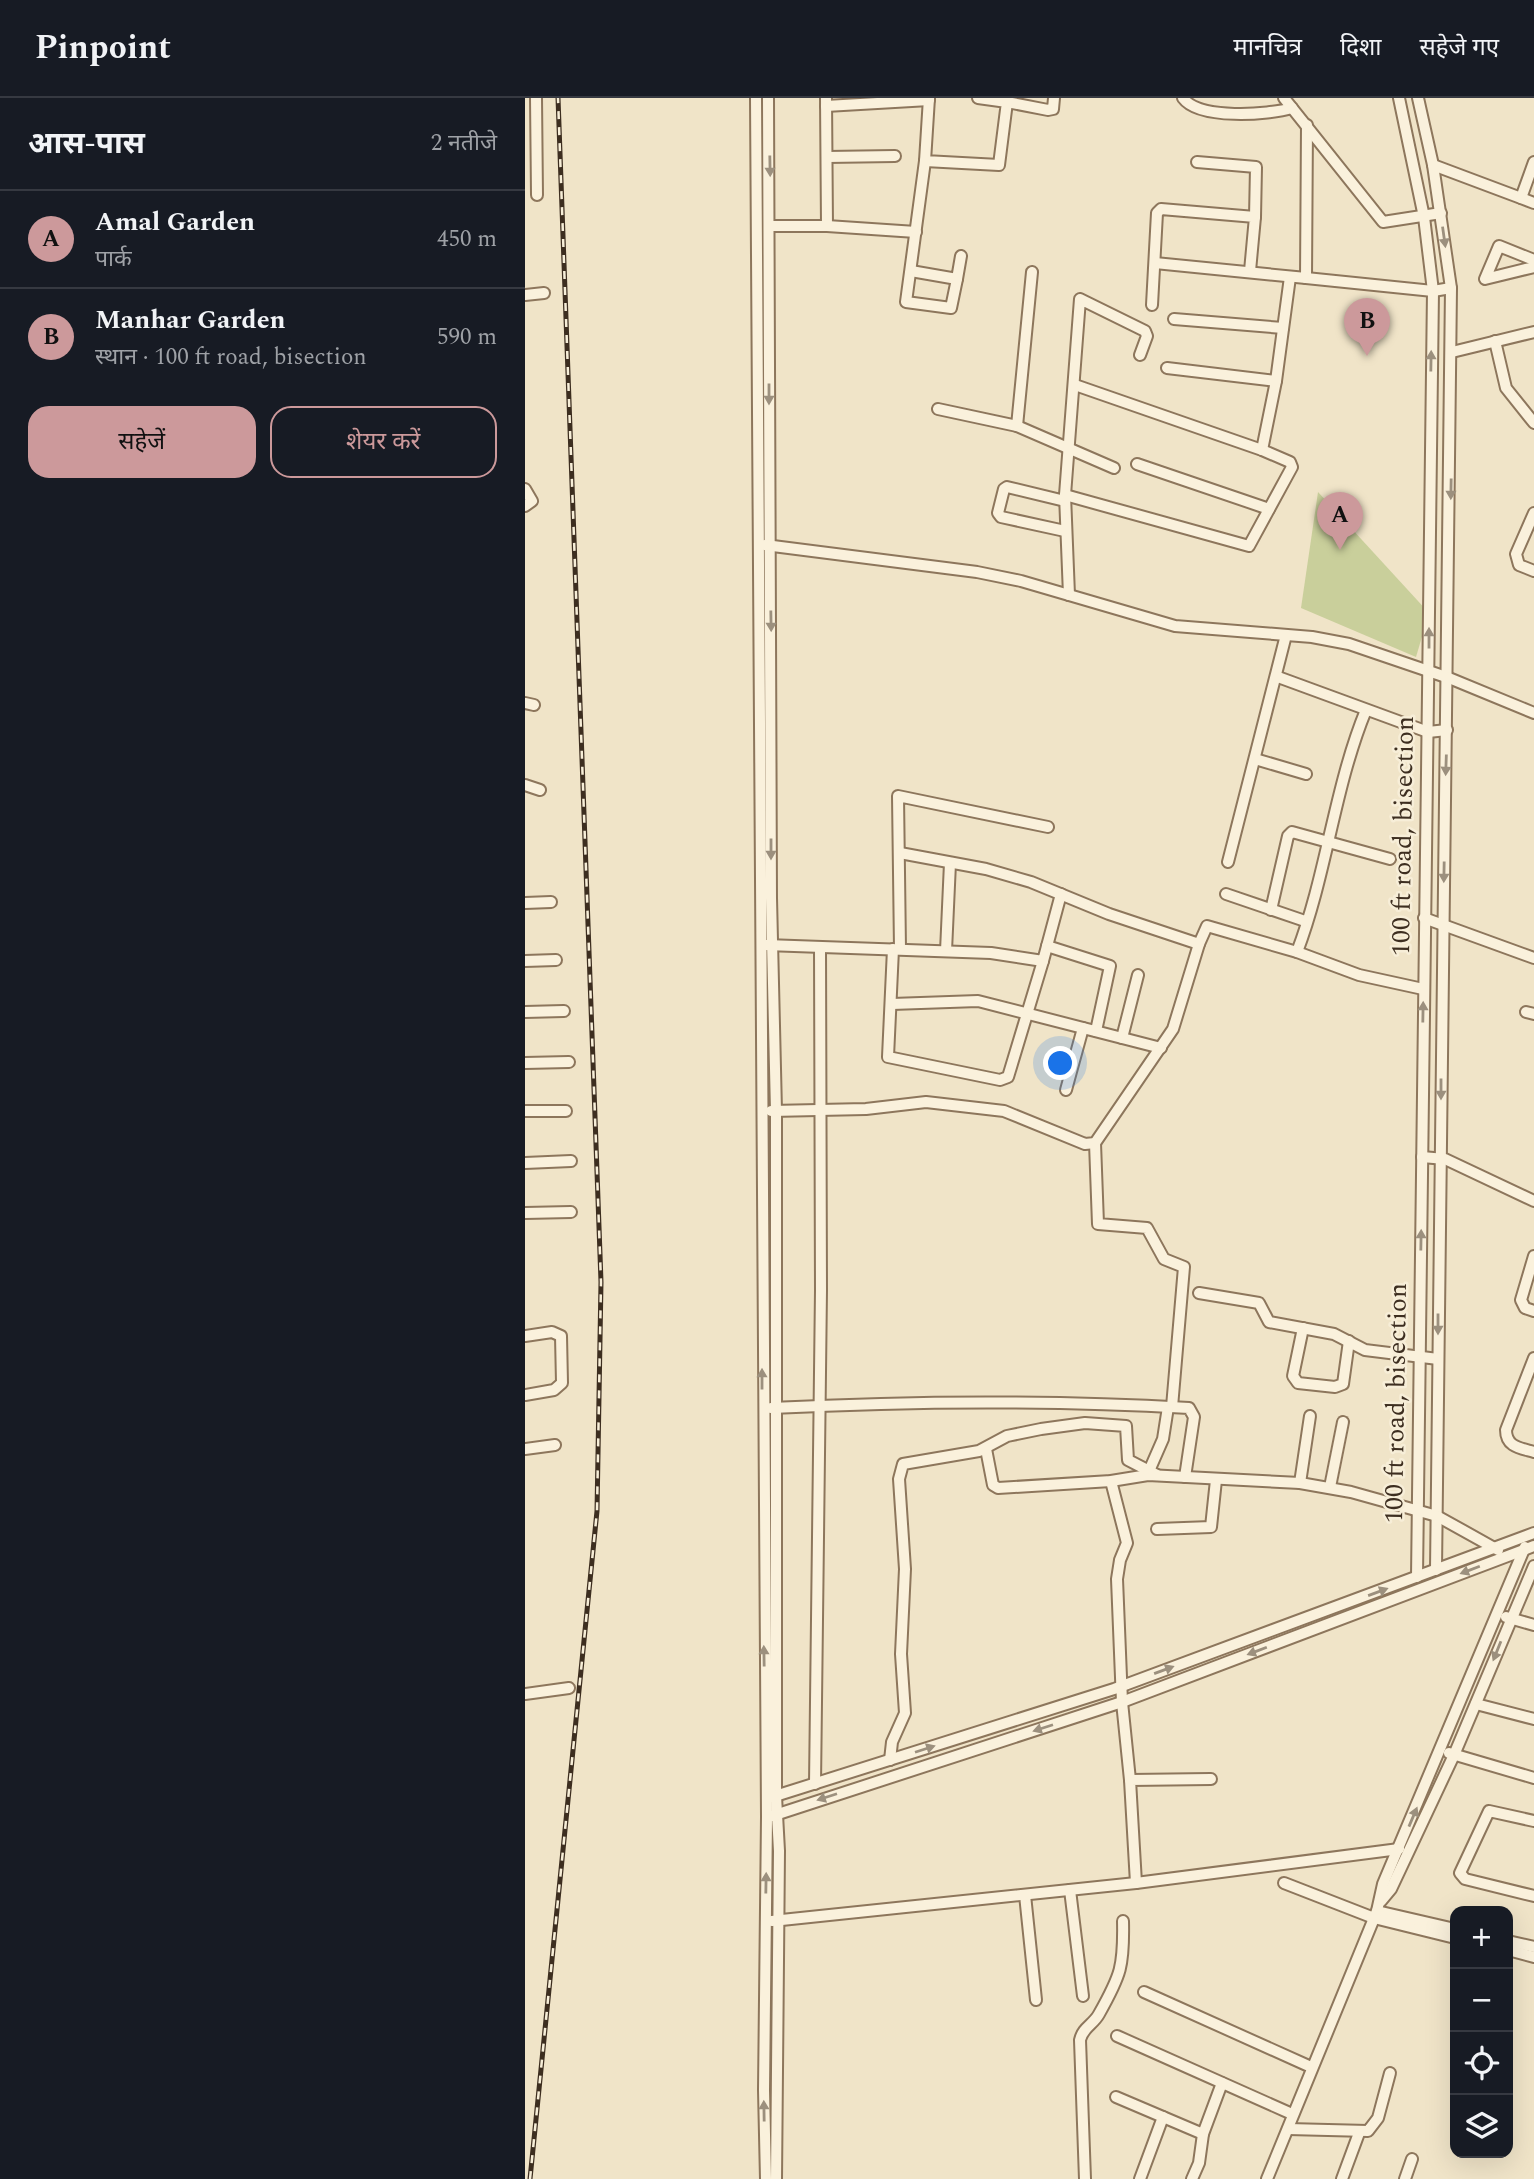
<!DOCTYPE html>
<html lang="hi">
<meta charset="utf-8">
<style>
:root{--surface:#171b24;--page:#242831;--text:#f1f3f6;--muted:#9ea1a6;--line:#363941;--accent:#cc999b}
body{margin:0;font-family:Spectral,"Noto Sans Devanagari",serif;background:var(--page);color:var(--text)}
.controls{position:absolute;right:21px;bottom:21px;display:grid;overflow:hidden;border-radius:14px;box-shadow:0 7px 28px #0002}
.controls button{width:63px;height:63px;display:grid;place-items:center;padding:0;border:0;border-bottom:2px solid var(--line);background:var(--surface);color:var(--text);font:35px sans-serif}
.you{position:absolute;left:536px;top:966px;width:24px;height:24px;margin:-18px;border:5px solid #fff;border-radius:50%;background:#1a73e8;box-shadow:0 0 0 10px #1a73e833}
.badge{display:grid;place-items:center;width:46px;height:46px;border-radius:50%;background:var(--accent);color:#111;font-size:23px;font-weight:700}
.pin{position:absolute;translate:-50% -58px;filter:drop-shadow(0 2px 4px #0008)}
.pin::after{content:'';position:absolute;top:37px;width:24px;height:21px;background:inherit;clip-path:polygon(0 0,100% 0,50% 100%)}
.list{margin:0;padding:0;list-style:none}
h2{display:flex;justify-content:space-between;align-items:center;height:91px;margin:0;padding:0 28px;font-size:30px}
h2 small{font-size:23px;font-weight:400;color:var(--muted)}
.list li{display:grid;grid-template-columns:46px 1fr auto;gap:21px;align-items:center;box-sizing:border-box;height:98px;padding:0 28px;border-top:2px solid var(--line)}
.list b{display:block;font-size:26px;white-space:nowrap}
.list p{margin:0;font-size:23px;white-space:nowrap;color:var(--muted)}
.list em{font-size:23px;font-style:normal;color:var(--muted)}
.actions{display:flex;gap:14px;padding:21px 28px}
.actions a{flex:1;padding:16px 0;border:2px solid var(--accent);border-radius:21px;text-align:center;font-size:24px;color:var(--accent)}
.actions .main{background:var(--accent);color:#111}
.icon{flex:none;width:38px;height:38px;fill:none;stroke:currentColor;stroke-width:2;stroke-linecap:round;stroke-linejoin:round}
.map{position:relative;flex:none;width:1009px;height:2081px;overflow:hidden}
header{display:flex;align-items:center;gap:42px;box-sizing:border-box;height:98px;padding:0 35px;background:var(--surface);border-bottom:2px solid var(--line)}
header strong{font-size:33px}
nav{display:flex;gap:38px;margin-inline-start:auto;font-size:24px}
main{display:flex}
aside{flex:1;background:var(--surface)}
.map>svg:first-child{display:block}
.green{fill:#c9cf9b}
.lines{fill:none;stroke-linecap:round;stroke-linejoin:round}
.minor-casing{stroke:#8d765c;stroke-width:14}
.minor{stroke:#faf1dc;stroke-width:10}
.rail-casing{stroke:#3d2e20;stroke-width:5}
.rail{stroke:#f7eed8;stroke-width:2.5;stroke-dasharray:8;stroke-linecap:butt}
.oneway{fill:#9c907e}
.labels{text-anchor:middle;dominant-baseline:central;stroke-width:5;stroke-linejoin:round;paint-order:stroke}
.street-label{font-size:26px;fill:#3d2e20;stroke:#f7eed8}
</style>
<header>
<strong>Pinpoint</strong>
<nav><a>मानचित्र</a><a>दिशा</a><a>सहेजे गए</a></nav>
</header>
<main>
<aside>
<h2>आस-पास<small>2 नतीजे</small></h2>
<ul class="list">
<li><span class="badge">A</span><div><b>Amal Garden</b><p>पार्क</p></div><em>450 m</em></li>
<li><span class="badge">B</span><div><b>Manhar Garden</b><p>स्थान · 100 ft road, bisection</p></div><em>590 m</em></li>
</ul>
<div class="actions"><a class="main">सहेजें</a><a>शेयर करें</a></div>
</aside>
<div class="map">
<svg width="1009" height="2081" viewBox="0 0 1009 2081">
<rect width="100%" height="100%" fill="#f0e4c8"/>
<polygon class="green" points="793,394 904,515 891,559 776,510"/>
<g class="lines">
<defs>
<g id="minor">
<polyline points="11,0 12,97"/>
<polyline points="231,0 242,1719 239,1992 241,2081"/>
<polyline points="243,0 246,800 251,1013 251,1698 254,1753 251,2081"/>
<polyline points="301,0 302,128"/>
<polyline points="404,0 400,63 474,67 482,4 453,0"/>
<path d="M658,0c16,22 85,17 109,10"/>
<polyline points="759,0 858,124 916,115"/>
<polyline points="874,0 899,119 908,193 892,1479"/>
<polyline points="893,0 908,67 926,190 911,1472"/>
<polyline points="482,4 523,12 528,11 529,0"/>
<polyline points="301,8 404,2"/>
<polyline points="302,59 370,58"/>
<polyline points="400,63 381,204 426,210 432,181"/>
<polyline points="672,64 731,69 730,119"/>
<polyline points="908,67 996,100 1009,64"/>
<polyline points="996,100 1009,105"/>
<polyline points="245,128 302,128 391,134"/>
<polyline points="1009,162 974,148 960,181 1009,169"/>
<polyline points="630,165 781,180 782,27"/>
<polyline points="386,173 432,181 436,158"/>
<polyline points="781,180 908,193 926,190"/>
<polyline points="0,197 19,195"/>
<polyline points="627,207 632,115 636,111 730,119 725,173"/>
<polyline points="649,221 758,230"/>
<polyline points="970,243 981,290 1009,325"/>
<polyline points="927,254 1009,234"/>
<polyline points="642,270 751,283"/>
<polyline points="413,311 492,328 589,370"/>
<polyline points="492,328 507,174"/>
<polyline points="737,352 751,283 765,179"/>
<polyline points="612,366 744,411"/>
<polyline points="0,391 7,403 0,408"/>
<polyline points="540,397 724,448 767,369 765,364 737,352 550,287"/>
<polyline points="540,403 482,389 479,391 473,415 476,419 540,433"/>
<polyline points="1009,415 991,456 994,467 1009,473"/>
<polyline points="240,447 452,474 496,483 650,528 787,539 824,546 924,580 1009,615"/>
<polyline points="544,497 540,397 555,201 620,233 622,238 615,257"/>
<polyline points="753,579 903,634 922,632"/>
<polyline points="0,605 9,607"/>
<polyline points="730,661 781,676"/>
<polyline points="0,687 15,692"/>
<polyline points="375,755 461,771 506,784 584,816 674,846"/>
<polyline points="703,764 761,537"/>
<polyline points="701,796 780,823"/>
<polyline points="0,805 26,804"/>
<polyline points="746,812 763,738 767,734 865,761"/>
<polyline points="899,820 1009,860"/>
<polyline points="241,847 466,855 518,863 536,796"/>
<polyline points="522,848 585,868 571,933"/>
<polyline points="368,851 363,959 475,982 483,979 518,863"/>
<polyline points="375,851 373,698 523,729"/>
<polyline points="421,853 425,765"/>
<polyline points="772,854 834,877 898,891"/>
<polyline points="0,863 31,862"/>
<polyline points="367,906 453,903 636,950"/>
<polyline points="0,914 39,913"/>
<polyline points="1001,914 1009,916"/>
<polyline points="597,940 613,877"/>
<polyline points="0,965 44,964"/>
<polyline points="541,992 558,930"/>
<polyline points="0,1013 41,1013"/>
<path d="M246,1013l95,-2 60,-7 78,9 81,33 10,-1 78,-114 26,-85 8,-18 90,26c30,-79 37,-164 69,-242"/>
<polyline points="570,1045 573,1126 622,1130 639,1161 659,1169 647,1309"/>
<polyline points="897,1059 920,1061 1009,1103"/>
<polyline points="0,1065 46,1063"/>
<polyline points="0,1115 46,1114"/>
<polyline points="1009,1158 996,1202 1000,1210 1009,1213"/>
<polyline points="674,1195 734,1205 744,1224 809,1236 840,1252 913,1261"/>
<polyline points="778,1230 768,1278 773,1285 810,1289 818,1286 824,1243"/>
<polyline points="0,1238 27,1234 36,1238 37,1285 29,1292 0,1297"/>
<path d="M1009,1260l-28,72c0,17 14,18 28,22"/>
<path d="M246,1310c139,-7 279,-8 418,0l5,9 -9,60"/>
<polyline points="0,1351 30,1347"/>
<polyline points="461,1351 468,1387 473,1390 586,1383 623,1377 775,1385 826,1394 912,1418 973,1452"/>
<polyline points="624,1373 638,1341 643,1309"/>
<polyline points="586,1383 602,1445 595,1462 592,1481 597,1604 605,1682"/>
<polyline points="775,1385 785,1318"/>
<polyline points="805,1389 818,1324"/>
<polyline points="632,1431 686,1429 691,1382"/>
<polyline points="981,1519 1009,1527"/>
<polyline points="0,1596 44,1590"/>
<polyline points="951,1606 1009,1621"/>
<polyline points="924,1655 1009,1680"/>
<polyline points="365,1662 367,1644 380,1615 376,1556 380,1471 374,1381 378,1366 454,1353 482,1338 516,1331 560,1325 601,1328 603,1362 632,1377"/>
<polyline points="290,1686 296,1192 295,849"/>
<polyline points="247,1699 589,1591 1009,1435"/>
<polyline points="247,1718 597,1604 1009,1448"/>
<polyline points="1009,1723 964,1713 935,1775 940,1781 1009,1798"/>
<polyline points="611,1785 605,1682 686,1681"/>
<polyline points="759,1785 849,1820 930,1840"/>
<polyline points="545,1792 558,1898"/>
<polyline points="500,1797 511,1902"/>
<polyline points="856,1803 866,1791 929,1657 1009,1468"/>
<polyline points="852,1813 930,1831"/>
<polyline points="247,1823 611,1785 874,1751"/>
<polyline points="983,1843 1009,1849"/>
<polyline points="983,1852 1009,1859"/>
<polyline points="619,1894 786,1969"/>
<polyline points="592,1938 767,2016"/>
<polyline points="591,1999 678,2036"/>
<polyline points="763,2031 843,2033 853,2020 865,1975"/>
<path d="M560,2081l-5,-139c3,-13 13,-15 19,-26 22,-39 25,-48 24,-93"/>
<polyline points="615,2081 638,2019"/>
<polyline points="667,2081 674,2065 678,2036 697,1985"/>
<polyline points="742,2081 852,1813 858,1786 1000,1449"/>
<polyline points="817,2081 834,2035"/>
<polyline points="880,2081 887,2061"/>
</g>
</defs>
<use href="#minor" class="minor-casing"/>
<use href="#minor" class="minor"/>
<defs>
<polyline id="rail" points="5,2081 72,1413 76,1184 33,0"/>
</defs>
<use href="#rail" class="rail-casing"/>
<use href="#rail" class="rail"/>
</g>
<defs><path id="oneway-solid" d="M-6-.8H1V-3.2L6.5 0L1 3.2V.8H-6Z" transform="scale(1.75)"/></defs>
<g class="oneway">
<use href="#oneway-solid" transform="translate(245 68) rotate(89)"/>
<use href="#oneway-solid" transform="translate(919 139) rotate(82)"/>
<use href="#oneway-solid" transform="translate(906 263) rotate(-89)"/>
<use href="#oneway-solid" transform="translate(244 296) rotate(90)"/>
<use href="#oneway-solid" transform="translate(926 391) rotate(91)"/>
<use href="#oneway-solid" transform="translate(246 523) rotate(89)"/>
<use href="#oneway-solid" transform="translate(904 540) rotate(-90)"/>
<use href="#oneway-solid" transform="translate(921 667) rotate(92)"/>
<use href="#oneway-solid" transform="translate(246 751) rotate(90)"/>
<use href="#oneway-solid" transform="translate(919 774) rotate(91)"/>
<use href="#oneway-solid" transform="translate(898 914) rotate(-89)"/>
<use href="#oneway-solid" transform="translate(916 991) rotate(90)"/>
<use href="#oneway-solid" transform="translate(896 1142) rotate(-89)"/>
<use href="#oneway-solid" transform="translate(913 1226) rotate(90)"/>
<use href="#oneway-solid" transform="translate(237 1281) rotate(-90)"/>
<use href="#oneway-solid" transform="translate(945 1472) rotate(159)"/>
<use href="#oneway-solid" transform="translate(853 1494) rotate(-20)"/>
<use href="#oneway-solid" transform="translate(732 1553) rotate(159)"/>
<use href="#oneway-solid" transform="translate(972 1553) rotate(112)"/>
<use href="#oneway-solid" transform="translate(239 1558) rotate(-91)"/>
<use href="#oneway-solid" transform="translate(639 1572) rotate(-20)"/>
<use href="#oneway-solid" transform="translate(518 1630) rotate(162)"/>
<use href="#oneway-solid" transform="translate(400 1651) rotate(-18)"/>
<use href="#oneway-solid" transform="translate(302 1699) rotate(162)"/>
<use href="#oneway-solid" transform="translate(888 1719) rotate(-67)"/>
<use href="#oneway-solid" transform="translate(241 1785) rotate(-89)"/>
<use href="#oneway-solid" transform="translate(239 2013) rotate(-91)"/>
</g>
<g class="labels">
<g class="street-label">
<text transform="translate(878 738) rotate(-89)">100 ft road, bisection</text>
<text transform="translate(871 1305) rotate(-89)">100 ft road, bisection</text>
</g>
</g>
</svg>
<div class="controls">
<button>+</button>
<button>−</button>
<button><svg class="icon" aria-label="locate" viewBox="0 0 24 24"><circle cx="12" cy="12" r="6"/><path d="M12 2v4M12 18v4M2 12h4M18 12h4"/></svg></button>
<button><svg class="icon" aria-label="layers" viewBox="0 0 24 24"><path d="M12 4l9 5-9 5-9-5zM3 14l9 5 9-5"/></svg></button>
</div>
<div class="you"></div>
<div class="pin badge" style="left:815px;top:452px">A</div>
<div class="pin badge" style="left:842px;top:258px">B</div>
</div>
</main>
